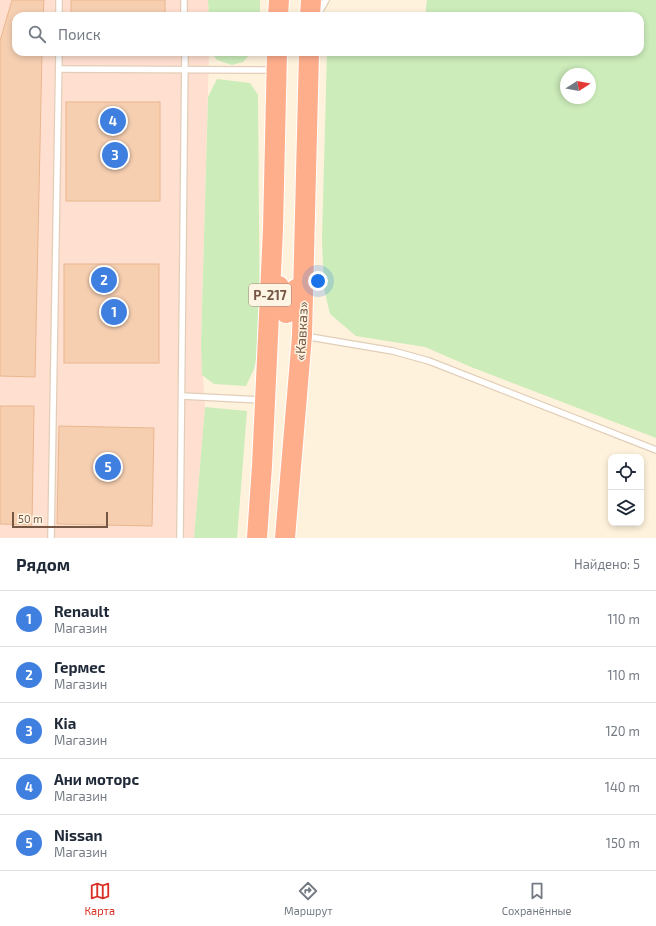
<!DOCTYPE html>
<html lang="ru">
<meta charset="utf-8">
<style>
:root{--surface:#fff;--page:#f2f2f3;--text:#1f2937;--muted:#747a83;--line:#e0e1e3;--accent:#d93025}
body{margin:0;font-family:"Exo 2",sans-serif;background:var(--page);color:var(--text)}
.controls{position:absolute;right:12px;bottom:12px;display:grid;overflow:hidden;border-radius:8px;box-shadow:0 2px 6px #0003}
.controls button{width:36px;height:36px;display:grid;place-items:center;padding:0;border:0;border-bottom:1px solid var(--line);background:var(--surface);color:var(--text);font:20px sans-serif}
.compass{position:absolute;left:560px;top:68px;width:36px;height:36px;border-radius:50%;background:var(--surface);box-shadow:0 2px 6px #0003;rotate:79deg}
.scale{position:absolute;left:12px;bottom:10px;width:96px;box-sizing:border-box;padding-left:4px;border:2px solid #755743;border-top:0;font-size:11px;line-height:14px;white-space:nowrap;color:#755743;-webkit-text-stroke:3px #fff5e4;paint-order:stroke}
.you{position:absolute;left:318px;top:281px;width:14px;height:14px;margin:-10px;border:3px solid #fff;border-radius:50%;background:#1a73e8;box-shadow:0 0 0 6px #1a73e833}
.badge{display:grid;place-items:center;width:26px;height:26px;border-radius:50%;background:var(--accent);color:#fff;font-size:13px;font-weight:700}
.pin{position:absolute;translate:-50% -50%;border:2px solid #fff;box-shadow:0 1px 4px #0006}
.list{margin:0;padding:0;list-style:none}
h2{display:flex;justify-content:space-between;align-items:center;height:52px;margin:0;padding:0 16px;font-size:17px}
h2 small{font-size:13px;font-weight:400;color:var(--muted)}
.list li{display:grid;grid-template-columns:26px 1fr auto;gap:12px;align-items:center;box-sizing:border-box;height:56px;padding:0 16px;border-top:1px solid var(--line)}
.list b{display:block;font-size:15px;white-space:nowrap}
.list p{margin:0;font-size:13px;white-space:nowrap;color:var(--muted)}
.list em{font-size:13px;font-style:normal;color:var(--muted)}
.icon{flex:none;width:22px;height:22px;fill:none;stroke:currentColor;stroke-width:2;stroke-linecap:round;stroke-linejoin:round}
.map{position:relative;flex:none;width:656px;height:538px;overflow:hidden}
.search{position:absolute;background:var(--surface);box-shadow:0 2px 6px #0003;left:12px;right:12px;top:12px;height:44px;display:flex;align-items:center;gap:10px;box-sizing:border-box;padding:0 14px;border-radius:12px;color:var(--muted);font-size:15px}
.sheet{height:332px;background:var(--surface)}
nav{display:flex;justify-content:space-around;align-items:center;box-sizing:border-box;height:56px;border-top:1px solid var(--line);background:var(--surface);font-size:11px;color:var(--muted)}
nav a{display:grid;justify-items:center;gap:2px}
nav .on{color:var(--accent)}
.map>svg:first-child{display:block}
.commercial{fill:#ffdfcf}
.green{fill:#ccecba;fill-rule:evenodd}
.building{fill:#f6cfb1;stroke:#eab690}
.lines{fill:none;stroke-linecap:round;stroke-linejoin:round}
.lane-casing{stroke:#e2ceb8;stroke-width:8}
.highway-casing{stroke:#fff;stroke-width:22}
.lane{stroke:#fff;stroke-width:5.5}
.highway{stroke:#ffae8c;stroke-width:20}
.labels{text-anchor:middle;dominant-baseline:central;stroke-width:3;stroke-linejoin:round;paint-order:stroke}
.shield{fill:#fff5e4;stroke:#9e8673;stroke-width:1}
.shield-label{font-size:13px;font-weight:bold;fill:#755743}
.street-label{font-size:14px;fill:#755743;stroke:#fff5e4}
</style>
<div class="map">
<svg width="656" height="538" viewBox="0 0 656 538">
<rect width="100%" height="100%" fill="#fef2dc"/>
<polygon class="commercial" points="0,0 208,0 209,16 16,16 16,52 209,52 201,344 205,407 194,538 0,538"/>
<g class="green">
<polygon points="208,0 260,0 260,16 209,16"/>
<path d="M427,0h229v438l-185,-71 -46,-20 -69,-11 -26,-22 -6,-26 -2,-49 5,-187h313v-36h-215zM566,74h24v24h-24z"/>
<polygon points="211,52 252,52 243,62 232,65 217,60"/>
<polygon points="217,79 250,83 258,95 260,344 254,369 246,386 214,384 202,375 201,344 208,97"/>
<polygon points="205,407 247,411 237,538 194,538"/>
</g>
<g class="building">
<polygon points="12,0 44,0 43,16 16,16 16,52 42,52 35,377 0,376 0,41"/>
<rect x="71" y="0" width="94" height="16"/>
<rect x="66" y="102" width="94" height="99"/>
<rect x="64" y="264" width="95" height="99"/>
<polygon points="0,406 34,406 32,525 0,524"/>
<polygon points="59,426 154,428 152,526 57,524"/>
</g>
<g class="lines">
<defs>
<g id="lane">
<polyline points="59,0 59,16"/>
<polyline points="184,0 184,16"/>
<polyline points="317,16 326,0"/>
<polyline points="59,69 274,70"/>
<polyline points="304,336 393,351 429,361 656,450"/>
<polyline points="182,396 262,400"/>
<polyline points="51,538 59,52"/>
<polyline points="180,538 185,52"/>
</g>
<g id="highway">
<polyline points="278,16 279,0"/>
<polyline points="310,16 311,0"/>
<path d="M279,286c0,9 -1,22 7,27l6,-2 4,-9v-13"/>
<polyline points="257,538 262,466 273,229 277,52"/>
<polyline points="285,538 302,336 309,52"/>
</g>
</defs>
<use href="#lane" class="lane-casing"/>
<use href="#highway" class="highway-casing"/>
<use href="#lane" class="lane"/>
<use href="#highway" class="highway"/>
</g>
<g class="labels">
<rect class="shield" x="249" y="284" width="42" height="22" rx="3"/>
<g class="shield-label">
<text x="270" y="295">Р-217</text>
</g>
<g class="street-label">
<text transform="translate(301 331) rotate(-87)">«Кавказ»</text>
</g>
</g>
</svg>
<div class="controls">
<button><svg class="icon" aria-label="locate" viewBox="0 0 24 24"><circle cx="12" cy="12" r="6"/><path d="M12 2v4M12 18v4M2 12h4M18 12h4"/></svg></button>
<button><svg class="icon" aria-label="layers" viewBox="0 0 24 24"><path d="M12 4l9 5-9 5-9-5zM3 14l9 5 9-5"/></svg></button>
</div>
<svg class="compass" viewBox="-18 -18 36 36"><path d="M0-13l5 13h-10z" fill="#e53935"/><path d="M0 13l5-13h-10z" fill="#747a83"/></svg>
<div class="scale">50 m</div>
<div class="you"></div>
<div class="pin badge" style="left:114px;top:312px;background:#3f7fe0">1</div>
<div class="pin badge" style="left:104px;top:280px;background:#3f7fe0">2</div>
<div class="pin badge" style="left:115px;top:155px;background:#3f7fe0">3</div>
<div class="pin badge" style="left:113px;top:121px;background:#3f7fe0">4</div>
<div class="pin badge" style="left:108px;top:467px;background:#3f7fe0">5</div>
<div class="search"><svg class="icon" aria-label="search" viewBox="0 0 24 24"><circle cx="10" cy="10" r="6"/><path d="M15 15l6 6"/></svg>Поиск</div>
</div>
<section class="sheet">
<h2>Рядом<small>Найдено: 5</small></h2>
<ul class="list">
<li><span class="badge" style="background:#3f7fe0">1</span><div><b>Renault</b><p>Магазин</p></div><em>110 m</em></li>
<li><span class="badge" style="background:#3f7fe0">2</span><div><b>Гермес</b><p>Магазин</p></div><em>110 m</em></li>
<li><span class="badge" style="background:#3f7fe0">3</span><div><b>Kia</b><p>Магазин</p></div><em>120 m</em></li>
<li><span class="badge" style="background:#3f7fe0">4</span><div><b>Ани моторс</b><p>Магазин</p></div><em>140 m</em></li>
<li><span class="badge" style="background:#3f7fe0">5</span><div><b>Nissan</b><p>Магазин</p></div><em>150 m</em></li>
</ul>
</section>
<nav>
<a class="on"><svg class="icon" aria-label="map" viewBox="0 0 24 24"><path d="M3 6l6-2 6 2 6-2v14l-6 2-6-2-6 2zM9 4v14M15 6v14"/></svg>Карта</a>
<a><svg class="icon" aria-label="directions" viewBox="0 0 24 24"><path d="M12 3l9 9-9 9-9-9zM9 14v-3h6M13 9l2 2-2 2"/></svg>Маршрут</a>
<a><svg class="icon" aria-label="saved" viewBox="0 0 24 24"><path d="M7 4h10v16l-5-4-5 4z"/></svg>Сохранённые</a>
</nav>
